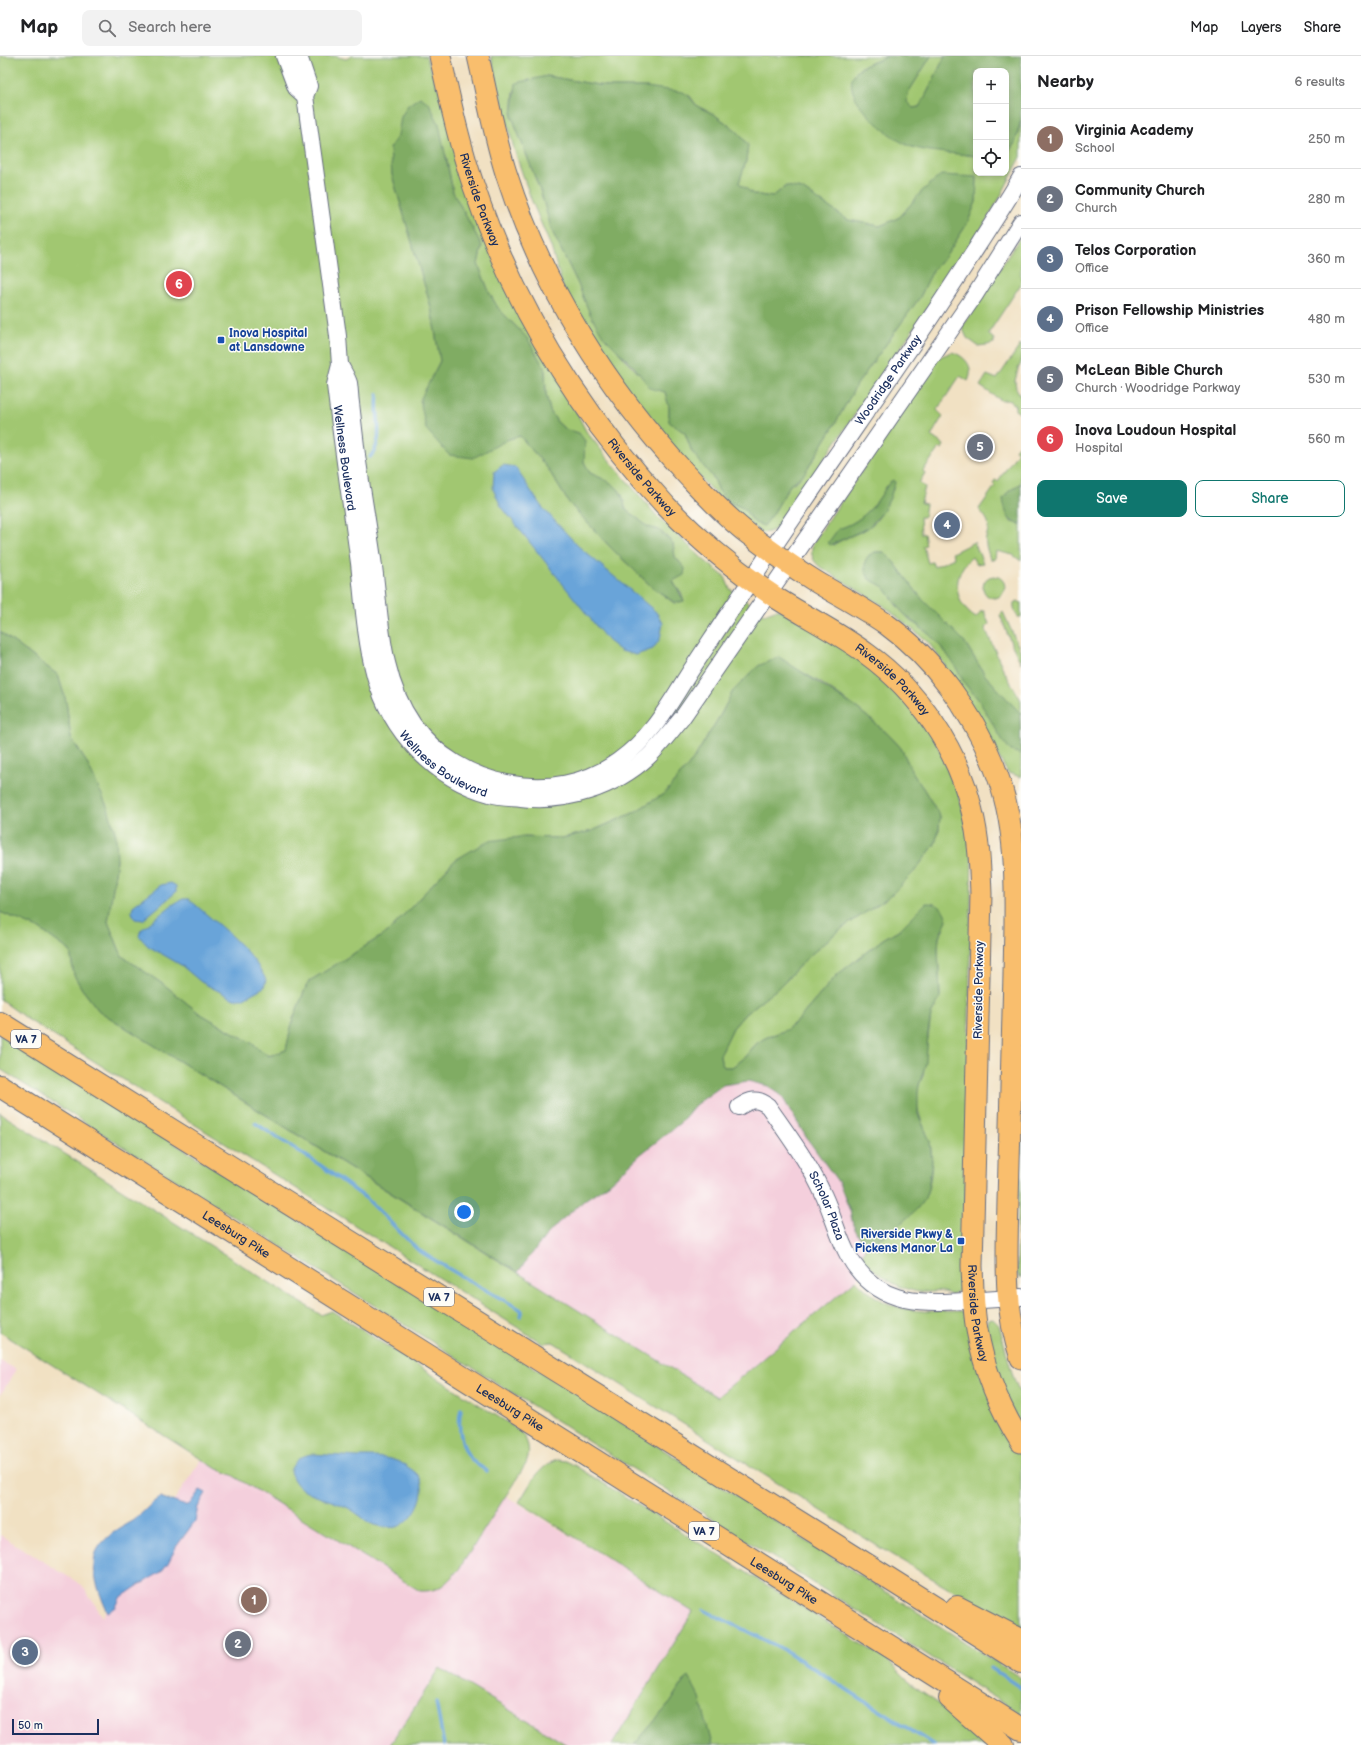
<!DOCTYPE html>
<meta charset="utf-8">
<style>
:root{--surface:#fff;--page:#f2f2f2;--text:#202124;--muted:#757577;--line:#e0e0e0;--accent:#0f766e}
body{margin:0;font-family:"Balsamiq Sans",sans-serif;background:var(--page);color:var(--text)}
.controls{position:absolute;right:12px;top:12px;display:grid;overflow:hidden;border-radius:8px;box-shadow:0 2px 6px #0003}
.controls button{width:36px;height:36px;display:grid;place-items:center;padding:0;border:0;border-bottom:1px solid var(--line);background:var(--surface);color:var(--text);font:20px sans-serif}
.scale{position:absolute;left:12px;bottom:10px;width:87px;box-sizing:border-box;padding-left:4px;border:2px solid #1b2f5e;border-top:0;font-size:11px;line-height:14px;white-space:nowrap;color:#1b2f5e;-webkit-text-stroke:3px #fdfcf7;paint-order:stroke}
.you{position:absolute;left:464px;top:1156px;width:14px;height:14px;margin:-10px;border:3px solid #fff;border-radius:50%;background:#1a73e8;box-shadow:0 0 0 6px #1a73e833}
.badge{display:grid;place-items:center;width:26px;height:26px;border-radius:50%;background:var(--accent);color:#fff;font-size:13px;font-weight:700}
.pin{position:absolute;translate:-50% -50%;border:2px solid #fff;box-shadow:0 1px 4px #0006}
.list{margin:0;padding:0;list-style:none}
h2{display:flex;justify-content:space-between;align-items:center;height:52px;margin:0;padding:0 16px;font-size:17px}
h2 small{font-size:13px;font-weight:400;color:var(--muted)}
.list li{display:grid;grid-template-columns:26px 1fr auto;gap:12px;align-items:center;box-sizing:border-box;height:60px;padding:0 16px;border-top:1px solid var(--line)}
.list b{display:block;font-size:15px;white-space:nowrap}
.list p{margin:0;font-size:13px;white-space:nowrap;color:var(--muted)}
.list em{font-size:13px;font-style:normal;color:var(--muted)}
.actions{display:flex;gap:8px;padding:12px 16px}
.actions a{flex:1;padding:9px 0;border:1px solid var(--accent);border-radius:8px;text-align:center;font-size:14px;color:var(--accent)}
.actions .main{background:var(--accent);color:#fff}
.icon{flex:none;width:22px;height:22px;fill:none;stroke:currentColor;stroke-width:2;stroke-linecap:round;stroke-linejoin:round}
.map{position:relative;flex:none;width:1021px;height:1689px;overflow:hidden}
header{display:flex;align-items:center;gap:24px;box-sizing:border-box;height:56px;padding:0 20px;background:var(--surface);border-bottom:1px solid var(--line)}
header strong{font-size:19px}
nav{display:flex;gap:22px;margin-inline-start:auto;font-size:14px}
.search{width:280px;height:36px;background:var(--page);display:flex;align-items:center;gap:10px;box-sizing:border-box;padding:0 14px;border-radius:8px;color:var(--muted);font-size:15px}
main{display:flex}
aside{flex:1;background:var(--surface)}
.map>svg:first-child{display:block}
.built{fill:#f4cfdc}
.green{fill:#a1c771;stroke:#5e7b68;fill-rule:evenodd}
.forest{fill:#80ac63;stroke:#4e6e60}
.water{fill:#69a4d9;stroke:#426a9c}
.lines{fill:none;stroke-linecap:round;stroke-linejoin:round}
.stream{stroke:#69a4d9;stroke-width:3.5}
.minor-casing{stroke:#666d81;stroke-width:18}
.major-casing{stroke:#666d81;stroke-width:23}
.highway-casing{stroke:#666d81;stroke-width:24}
.minor{stroke:#fff;stroke-width:16}
.major{stroke:#f9be6d;stroke-width:21}
.highway{stroke:#f9be6d;stroke-width:22}
.transit-dot{fill:#1a4fb4;stroke:#fdfcf7;stroke-width:1.5}
.labels{text-anchor:middle;dominant-baseline:central;stroke-width:3;stroke-linejoin:round;paint-order:stroke}
.shield{fill:#fdfcf7;stroke:#5f6c8c;stroke-width:1}
.shield-label{font-size:11px;font-weight:bold;fill:#1b2f5e}
.street-label{font-size:12px;fill:#1b2f5e;stroke:#fdfcf7}
.transit-label{font-size:12px;font-weight:bold;fill:#164399;stroke:#fdfcf7;text-anchor:start}
</style>
<header>
<strong>Map</strong>
<div class="search"><svg class="icon" aria-label="search" viewBox="0 0 24 24"><circle cx="10" cy="10" r="6"/><path d="M15 15l6 6"/></svg>Search here</div>
<nav><a>Map</a><a>Layers</a><a>Share</a></nav>
</header>
<main>
<div class="map">
<svg width="1021" height="1689" viewBox="0 0 1021 1689">
<rect width="100%" height="100%" fill="#fdfcf7"/>
<filter id="ink" filterUnits="userSpaceOnUse"><feTurbulence type="fractalNoise" baseFrequency=".025" numOctaves="2"/><feDisplacementMap in="SourceGraphic" scale="8" xChannelSelector="R" yChannelSelector="G"/><feConvolveMatrix kernelMatrix="1 2 1 2 8 2 1 2 1" color-interpolation-filters="sRGB"/></filter>
<filter id="wash" filterUnits="userSpaceOnUse"><feTurbulence type="fractalNoise" baseFrequency=".012" numOctaves="4" result="noise"/><feDisplacementMap in="SourceGraphic" scale="16" xChannelSelector="R" yChannelSelector="G"/><feGaussianBlur stdDeviation="0.9" result="paint"/><feColorMatrix in="noise" values="0 0 0 0 0 0 0 0 0 0 0 0 0 0 0 0 0 1.4 0 .05"/><feComposite in="paint" operator="in"/></filter>
<g filter="url(#wash)">
<rect width="100%" height="100%" fill="#f1e1c3"/>
<g class="built">
<polygon points="748,1025 768,1030 781,1039 789,1050 806,1081 839,1127 850,1155 853,1169 859,1181 867,1186 862,1201 869,1209 856,1224 717,1341 518,1216 544,1182 558,1167 586,1143 610,1127 641,1098 680,1067 695,1049 723,1029"/>
<polygon points="0,1305 16,1313 0,1340"/>
<polygon points="202,1403 217,1413 232,1419 420,1535 459,1513 506,1440 693,1556 612,1689 567,1689 440,1613 390,1689 0,1689 0,1479 82,1529 103,1561 179,1437"/>
</g>
<g class="green">
<path d="M0,0h335l11,3 6,-3h74l11,30 131,310 18,35 28,35 43,50 47,44 21,17 5,12 34,25 11,-4h6l72,42 43,38 39,50 24,55 13,55 -8,430 -2,9 -11,6c-9,-6 -21,-2 -31,-3 -23,-3 -43,-17 -58,-35l5,-15c16,-3 27,-12 38,-23 7,-7 14,-12 19,-20 8,-14 10,-44 5,-59 -9,-24 -19,-39 -6,-64l8,-61 9,-17 -2,-50 1,-11 5,-8 -18,-26 -26,26 -17,10 -46,36 -39,45 -12,10 -21,8 -9,6 -14,16 -10,7h-8l-3,-5 -1,-7 13,-27 12,-14 33,-26 29,-30 31,-27 52,-35 24,-24 21,-28 4,-15 1,-13 -17,-28 -10,-14 -12,-26 -13,-14 -30,-25 -37,-26 -26,-15 -16,-11 -46,34 -12,23 -28,46 -28,33 -32,20 -41,18 -30,7 -42,-1 -65,23 -67,72 -80,50 -15,37 -7,31 -17,6 -19,-14 -51,-29 -32,-26 -45,-31 -14,-34 9,-62 -21,-76 -9,-21 -16,-25 -5,-37 -8,-26 -58,-43zM398,79l48,20 7,37 29,54 -4,18 12,30 8,14 29,30 18,31 1,25 4,17 8,12 9,7 12,3 5,29 6,11c18,9 33,11 35,35l23,19 11,3 14,13 2,14 5,5 -8,19 9,12 3,8 -10,2 -23,-17 -38,-36 -44,-47 -21,-34 -28,-33 -11,3 -78,-61 9,-17 -9,-54 -39,-132 -2,-26z"/>
<path d="M491,0h397l-27,11 71,83 44,6v17h30v-18l9,-12 6,-23v37l-23,44 -19,32 -202,295 -8,4 -8,1 -47,-40 -74,-81 -77,-124 -12,-41 -20,-48 -17,-50zM547,20l63,11h36l44,9 7,10 18,9 22,16 10,14 -1,16 -7,22 14,11 19,3 14,-11 16,3 46,31 32,6 20,-9 22,-26 55,-13 -1,24 -9,22 -21,32 -13,14 -13,27 -64,89 -25,45 -20,32 -13,17 -8,5 -17,29 -9,11 -9,-2 -12,-15 -14,-6 -10,-11 -5,-12 -22,-27 -7,-19 -16,-12v-14l-4,-15 -24,-16 -21,-22 -30,-40 -12,-30 -26,-53 -11,-38 -24,-63 -5,-14 2,-25 7,-9 13,-2z"/>
<polygon points="931,0 945,0 926,39 919,51 912,52 907,46 908,37"/>
<polygon points="1021,180 1021,228 988,278 994,283 994,287 987,289 978,290 967,282 962,271"/>
<polygon points="1021,288 1021,307 1018,313 1015,325 1016,332 1021,340 1021,358 1015,354 1015,350 1011,345 1006,344 1002,345 980,330 987,319 997,323"/>
<path d="M952,296c13,4 23,15 16,29l-8,-5 -23,34 6,6 -12,20 13,9 -2,4 -3,-1 -16,23 2,2 -6,10 6,4 -4,16 5,1 -2,13h-4l1,17h3l2,11 -3,1 5,17 4,-1 2,5 20,-9 -2,-5 22,-11 9,21 -7,1 -4,-7c-21,17 -19,47 4,61l5,-7h3l5,13 -4,4 19,43 17,29v15l-36,-40 -21,-34 -42,-42 -29,-38 -9,-9h-9l9,35 7,9 5,9 13,14 21,16 14,15 10,13 11,21 13,15 11,17 32,38v23l-13,-4 -64,-109 -15,-21 -45,-37 -64,-39c-8,-7 -10,-13 -7,-24l126,-186zM893,424l2,2c-5,16 -13,38 -29,47 -11,6 -22,9 -33,16l5,-16c18,-5 32,-17 42,-32 5,-7 6,-12 13,-17z"/>
<path d="M1018,390l3,2v35l-13,9 -4,13 7,17 10,2v37l-8,-6 -17,-4 -1,8 -5,1c-1,-6 -6,-16 -4,-22 4,-16 4,-15 -7,-29l16,-23 -2,-2 2,-4 3,1 20,-29 -3,-2z"/>
<circle cx="994" cy="531" r="11"/>
<path d="M1018,545l3,2v14h-3c-3,-4 -6,-11 -3,-15z"/>
<polygon points="1003,556 1021,596 1021,607 1011,587 1000,559"/>
<path d="M0,856l38,16 32,23 4,24 8,14 17,22 618,386 139,-117c32,34 62,32 105,31l3,2 36,107 21,36v172l-59,-32 -75,-44 -334,-210 -11,1 -515,-324 -27,-20z"/>
<polygon points="1021,966 1021,1223 1017,1217"/>
<polygon points="0,979 546,1319 1021,1622 1021,1658 0,1013"/>
<path d="M0,1057l321,202 11,-4 187,119c10,11 12,21 7,34l-67,105c-13,14 -19,23 -39,22l-188,-116 -15,-6 -217,-137z"/>
<polygon points="993,1263 999,1269 1013,1320 1021,1340 1021,1372 1006,1344 985,1274 988,1264"/>
<path d="M557,1404l9,1 8,4 313,195 24,24 37,25 40,36h-276l-3,-11 -25,-53 -13,21 -37,43h-22l81,-133 -174,-110c10,-15 19,-36 38,-42z"/>
<polygon points="440,1612 567,1689 390,1689"/>
</g>
<g class="forest">
<path d="M888,0h43l-23,37 -1,9 6,6 6,-1 7,-12 19,-39h76v64l-6,23 -9,12v-84h-30v85c-21,-3 -44,-3 -64,-9 -20,-6 -77,-53 -56,-75 8,-9 22,-10 32,-16z"/>
<polygon points="547,20 610,31 646,31 683,36 689,40 697,50 715,59 737,75 748,89 746,105 739,127 753,138 772,141 786,130 802,133 848,164 880,170 900,161 922,135 941,119 977,121 976,146 967,168 946,200 933,214 920,241 856,330 831,375 804,418 790,429 773,458 764,470 755,467 743,452 729,446 719,435 714,423 692,396 685,377 669,366 669,351 665,336 650,332 634,311 603,280 590,258 578,228 552,175 541,137 517,74 512,60 516,27"/>
<path d="M420,41l9,6 10,21 14,68 29,54 -4,18 12,30 8,14 29,30 18,31 1,25 4,17 8,12 9,7 12,3 6,8 -1,21 6,11c19,9 32,11 35,35l23,19 11,3 14,13 2,14 10,11 -1,7 -11,6 11,20 -9,2 -24,-17 -38,-36 -44,-47 -21,-34 -28,-33 -11,3 -36,19 -24,-3 -23,-26 -6,-29 20,-39 -9,-54 -39,-132 -2,-27 8,-13 3,-18 7,-12z"/>
<path d="M893,424l2,2 -5,16 -7,14 -15,16 -38,17 -2,-2 10,-14c18,-5 32,-17 42,-32 5,-7 6,-12 13,-17z"/>
<path d="M1021,427v41c-14,0 -16,-14 -18,-25l5,-7z"/>
<polygon points="875,496 884,496 893,505 922,543 964,585 985,619 1020,657 1021,698 1011,695 1003,685 978,643 965,628 954,608 944,594 930,579 903,557 884,531 869,523 865,514 865,505 869,499"/>
<path d="M0,576l58,43 8,26 5,37 16,25 21,45 8,27 1,25 -9,62 14,34 45,31 32,26 51,29 19,14 17,-6 7,-31 15,-37 80,-50 67,-72 33,-19 32,-4 42,1 30,-7 41,-18 32,-20 28,-33 28,-46 12,-23 25,-25 21,-9 79,52 30,25 13,14 12,26 10,14 17,28 -1,13 -4,15 -21,28 -24,24 -52,35 -31,27 -29,30 -33,26 -12,14 -13,27 1,7 3,5h8l10,-7 14,-16 9,-6 21,-8 12,-10 39,-45 46,-36 17,-10 26,-26c13,0 18,5 21,17l-8,17 -1,11 2,50 -9,17 -3,18 -2,30 -7,22 -1,8v21l12,27 2,21 -4,27 -3,9 -8,11 -21,19 -19,12 -10,2 -8,-5 -6,-12 -3,-14 -11,-28 -33,-46 -25,-42 -13,-9 -20,-5 -25,4 -28,20 -15,18 -39,31 -31,29 -24,16 -28,24 -14,15 -26,34 -419,-261 -17,-22 -8,-14 -4,-24 -32,-23 -38,-16z"/>
<polygon points="689,1621 700,1642 712,1689 634,1689 671,1646 684,1625"/>
</g>
<g class="water">
<polygon points="503,409 515,411 541,450 578,490 656,556 663,567 660,583 653,593 636,599 621,595 608,585 501,450 493,433 494,416"/>
<polygon points="171,827 176,830 176,836 143,864 135,863 132,856 133,850 161,829"/>
<path d="M183,843h6c26,24 62,49 77,81l-2,7 -22,12h-8l-33,-17 -20,-17 -33,-19 -9,-10 2,-6 31,-25z"/>
<path d="M312,1398c15,1 31,2 46,3 16,0 32,-1 47,8 4,3 11,7 14,11 10,17 -5,45 -22,51 -5,1 -12,0 -18,-1 -10,-1 -15,-8 -23,-13 -6,-5 -14,-8 -22,-11 -19,-7 -37,-8 -44,-31 5,-11 10,-15 22,-17z"/>
<path d="M200,1434l6,3 -8,14 -3,14 -19,26 -8,16 -7,9 -25,15 -16,11 -4,9 -8,6c-7,-15 -17,-40 -13,-57 4,-16 24,-28 37,-35 11,-7 17,-17 28,-24l23,8h6z"/>
</g>
<g class="lines">
<g class="stream">
<path d="M370,401c16,-19 4,-41 8,-63"/>
<polyline points="255,1067 320,1109 367,1143 418,1194 466,1223 520,1253 522,1255 521,1260"/>
<path d="M461,1353c-4,17 0,41 13,53 4,4 9,6 13,9"/>
<polyline points="704,1554 783,1593 934,1689"/>
<polyline points="991,1612 1021,1632"/>
<polyline points="436,1646 444,1689"/>
</g>
</g>
</g>
<g filter="url(#ink)">
<g class="lines">
<defs>
<g id="minor">
<polyline points="284,0 296,32 305,40"/>
<path id="s1" d="M299,0l10,30 -4,10 33,240 2,29 -5,20c7,60 16,119 24,178 4,37 6,76 16,113 15,55 59,103 115,118 10,3 21,3 31,4 45,6 94,-11 127,-41 13,-12 23,-26 34,-39l293,-423 46,-73"/>
<path id="s2" d="M340,309c3,6 7,12 9,18 1,6 1,13 2,20 2,17 4,34 6,52 5,35 11,69 16,104 8,55 6,117 40,165 45,63 141,83 205,37 37,-26 53,-61 77,-97 18,-27 36,-55 55,-82 51,-77 104,-152 156,-228 25,-36 49,-73 73,-110 14,-22 29,-44 42,-67"/>
<path id="s3" d="M739,1051c11,-7 18,-10 29,-1 20,29 42,58 56,90 9,19 14,41 24,59 27,48 66,49 116,46 19,-1 38,-2 57,-4"/>
</g>
<g id="major">
<path id="s4" d="M440,0c10,44 19,88 34,131 40,119 107,227 192,319 33,34 73,67 112,93 30,19 61,34 89,55 51,37 91,95 105,157 7,28 8,55 9,83l-9,372c1,21 1,43 5,64 7,39 23,79 44,112"/>
<path d="M478,0c9,39 16,79 28,117 36,113 101,216 181,302 19,20 38,41 60,58 22,17 44,33 68,48 23,14 48,27 71,43 47,34 86,87 108,142 27,66 21,138 20,209 -2,75 -4,150 -6,226 -1,52 -5,106 13,157"/>
</g>
<g id="highway">
<polyline points="0,967 826,1483 1021,1606"/>
<path id="s5" d="M0,1030c341,213 679,431 1021,643"/>
<polyline points="957,1551 1021,1584"/>
<polyline points="950,1642 1003,1689"/>
</g>
</defs>
<use href="#minor" class="minor-casing"/>
<use href="#major" class="major-casing"/>
<use href="#highway" class="highway-casing"/>
<use href="#minor" class="minor"/>
<use href="#major" class="major"/>
<use href="#highway" class="highway"/>
</g>
</g>
<g class="transit-dot">
<rect x="217" y="280" width="8" height="8" rx="2"/>
<rect x="957" y="1181" width="8" height="8" rx="2"/>
</g>
<g class="labels">
<g class="shield">
<rect x="11" y="974" width="30" height="18" rx="3"/>
<rect x="424" y="1232" width="30" height="18" rx="3"/>
<rect x="689" y="1466" width="30" height="18" rx="3"/>
</g>
<g class="shield-label">
<text x="26" y="983">VA 7</text>
<text x="439" y="1241">VA 7</text>
<text x="704" y="1475">VA 7</text>
</g>
<g class="street-label">
<text stroke="none"><textPath href="#s4" startOffset="149">Riverside Parkway</textPath></text>
<text stroke="none"><textPath href="#s2" startOffset="1068">Woodridge Parkway</textPath></text>
<text stroke="none"><textPath href="#s1" startOffset="408">Wellness Boulevard</textPath></text>
<text stroke="none"><textPath href="#s4" startOffset="473">Riverside Parkway</textPath></text>
<text stroke="none"><textPath href="#s4" startOffset="797">Riverside Parkway</textPath></text>
<text stroke="none"><textPath href="#s1" startOffset="744">Wellness Boulevard</textPath></text>
<text transform="translate(979 934) rotate(-89)">Riverside Parkway</text>
<text stroke="none"><textPath href="#s3" startOffset="148">Scholar Plaza</textPath></text>
<text stroke="none"><textPath href="#s5" startOffset="279">Leesburg Pike</textPath></text>
<text stroke="none"><textPath href="#s4" startOffset="1457">Riverside Parkway</textPath></text>
<text stroke="none"><textPath href="#s5" startOffset="603">Leesburg Pike</textPath></text>
<text stroke="none"><textPath href="#s5" startOffset="927">Leesburg Pike</textPath></text>
</g>
<g class="transit-label">
<text x="229" y="277">Inova Hospital<tspan x="229" dy="14">at Lansdowne</tspan></text>
<text x="953" y="1178" text-anchor="end">Riverside Pkwy &amp;<tspan x="953" dy="14">Pickens Manor La</tspan></text>
</g>
</g>
</svg>
<div class="controls">
<button>+</button>
<button>−</button>
<button><svg class="icon" aria-label="locate" viewBox="0 0 24 24"><circle cx="12" cy="12" r="6"/><path d="M12 2v4M12 18v4M2 12h4M18 12h4"/></svg></button>
</div>
<div class="scale">50 m</div>
<div class="you"></div>
<div class="pin badge" style="left:254px;top:1544px;background:#8d6e63">1</div>
<div class="pin badge" style="left:238px;top:1588px;background:#6b7280">2</div>
<div class="pin badge" style="left:25px;top:1596px;background:#5c6f8a">3</div>
<div class="pin badge" style="left:947px;top:469px;background:#5c6f8a">4</div>
<div class="pin badge" style="left:980px;top:391px;background:#6b7280">5</div>
<div class="pin badge" style="left:179px;top:228px;background:#e0444e">6</div>
</div>
<aside>
<h2>Nearby<small>6 results</small></h2>
<ul class="list">
<li><span class="badge" style="background:#8d6e63">1</span><div><b>Virginia Academy</b><p>School</p></div><em>250 m</em></li>
<li><span class="badge" style="background:#6b7280">2</span><div><b>Community Church</b><p>Church</p></div><em>280 m</em></li>
<li><span class="badge" style="background:#5c6f8a">3</span><div><b>Telos Corporation</b><p>Office</p></div><em>360 m</em></li>
<li><span class="badge" style="background:#5c6f8a">4</span><div><b>Prison Fellowship Ministries</b><p>Office</p></div><em>480 m</em></li>
<li><span class="badge" style="background:#6b7280">5</span><div><b>McLean Bible Church</b><p>Church · Woodridge Parkway</p></div><em>530 m</em></li>
<li><span class="badge" style="background:#e0444e">6</span><div><b>Inova Loudoun Hospital</b><p>Hospital</p></div><em>560 m</em></li>
</ul>
<div class="actions"><a class="main">Save</a><a>Share</a></div>
</aside>
</main>
